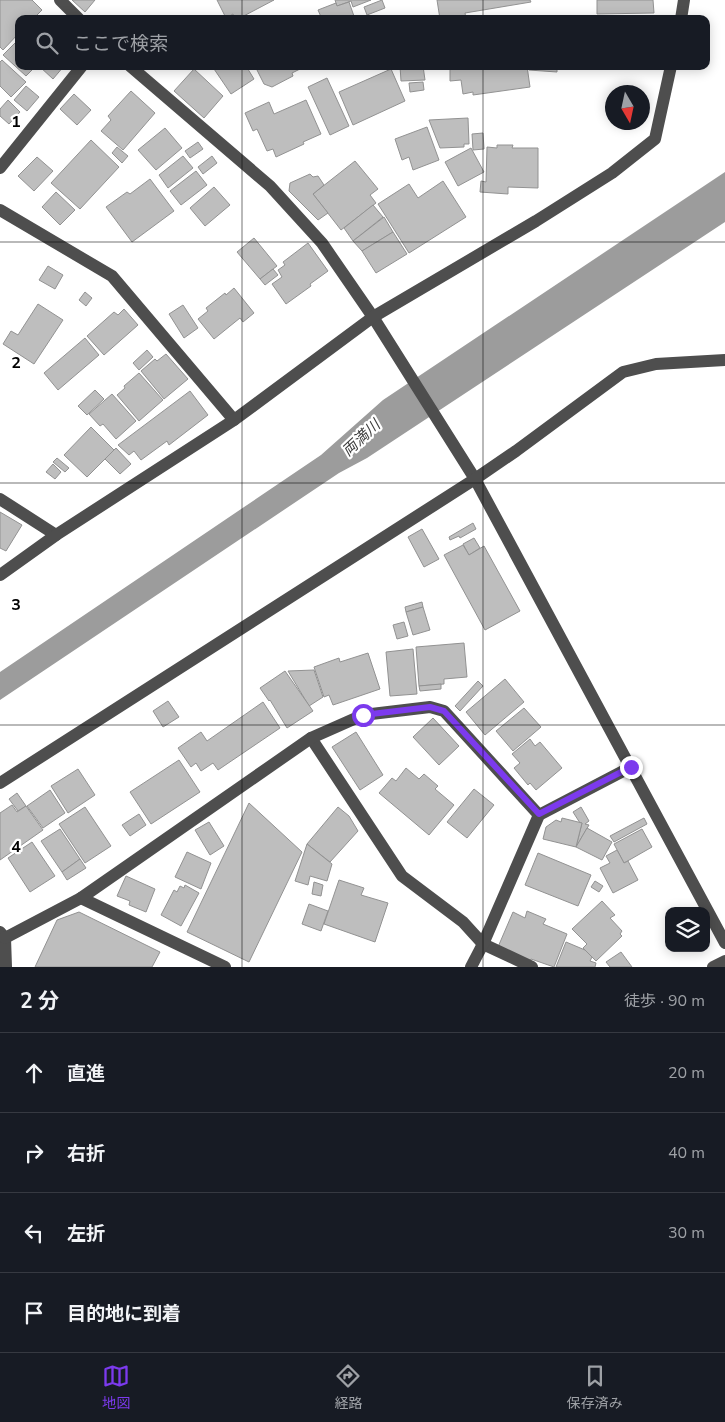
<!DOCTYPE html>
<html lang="ja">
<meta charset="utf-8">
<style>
:root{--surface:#171b24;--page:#20242c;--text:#f1f3f6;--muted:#9ea1a6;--line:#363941;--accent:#7c3aed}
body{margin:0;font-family:"Nunito Sans","Noto Sans JP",sans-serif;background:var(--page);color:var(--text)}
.controls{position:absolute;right:15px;bottom:15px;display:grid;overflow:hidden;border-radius:10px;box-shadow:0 2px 12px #0003}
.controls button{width:45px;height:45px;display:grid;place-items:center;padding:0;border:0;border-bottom:1px solid var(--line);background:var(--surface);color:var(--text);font:25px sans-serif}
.compass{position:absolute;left:605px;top:85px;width:45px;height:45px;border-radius:50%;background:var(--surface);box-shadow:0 2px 12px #0003;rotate:171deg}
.stop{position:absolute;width:15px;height:15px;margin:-11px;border:4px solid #7c3aed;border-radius:50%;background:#fff}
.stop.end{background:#7c3aed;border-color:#fff;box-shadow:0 1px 5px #0008}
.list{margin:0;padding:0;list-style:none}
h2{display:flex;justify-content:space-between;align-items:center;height:65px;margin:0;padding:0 20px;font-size:21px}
h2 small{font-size:16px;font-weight:400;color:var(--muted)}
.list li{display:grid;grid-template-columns:32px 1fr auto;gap:15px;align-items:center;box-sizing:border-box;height:80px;padding:0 20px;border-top:1px solid var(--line)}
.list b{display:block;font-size:19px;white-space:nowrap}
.list em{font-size:16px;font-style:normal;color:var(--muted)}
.icon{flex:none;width:28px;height:28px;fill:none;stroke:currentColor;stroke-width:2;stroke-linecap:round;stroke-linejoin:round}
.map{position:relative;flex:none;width:725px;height:967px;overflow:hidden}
.search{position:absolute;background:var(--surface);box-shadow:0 2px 12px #0003;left:15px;right:15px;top:15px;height:55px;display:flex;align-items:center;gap:12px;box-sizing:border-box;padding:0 18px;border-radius:10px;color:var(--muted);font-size:19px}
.sheet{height:385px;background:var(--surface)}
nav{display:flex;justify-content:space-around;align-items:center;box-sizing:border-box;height:70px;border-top:1px solid var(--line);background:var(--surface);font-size:14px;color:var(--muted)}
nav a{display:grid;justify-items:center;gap:2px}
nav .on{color:var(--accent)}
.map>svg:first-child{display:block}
.water{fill:#9c9c9c}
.building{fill:#bebebe;stroke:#929292}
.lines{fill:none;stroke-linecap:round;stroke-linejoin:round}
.minor{stroke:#4e4e4e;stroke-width:12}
.route{stroke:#7c3aed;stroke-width:6}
.grid{fill:none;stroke:#000;stroke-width:1;stroke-opacity:0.55}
.labels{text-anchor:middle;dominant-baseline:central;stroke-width:4.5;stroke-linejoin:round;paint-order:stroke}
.water-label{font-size:15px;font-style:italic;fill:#3d3d3d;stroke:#fff}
.grid-label{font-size:16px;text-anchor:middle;font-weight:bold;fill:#000;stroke:#fff;stroke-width:4.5;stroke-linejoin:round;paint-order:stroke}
</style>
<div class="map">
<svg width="725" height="967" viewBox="0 0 725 967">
<rect width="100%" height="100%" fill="#fff"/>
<polygon class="water" points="725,172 725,222 367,458 339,473 0,700 0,672 321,455 383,400"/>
<g class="building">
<polygon points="0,0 32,0 42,10 33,19 19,19 19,33 3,50 0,47"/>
<polygon points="72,0 95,0 85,12"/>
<polygon points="217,0 274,0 238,19 235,19 233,14 226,18"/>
<polygon points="335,0 371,0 353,7 351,1 337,6"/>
<polygon points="382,0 385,8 367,15 364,7"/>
<polygon points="437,0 530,0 531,2 465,13 466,19 440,19"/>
<polygon points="597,0 653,0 654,13 597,14"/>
<polygon points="349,2 355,19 322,19 318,10 336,3 337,6"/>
<polygon points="19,39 19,66 36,66 26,76 3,55"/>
<polygon points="2,60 26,82 11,97 0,86 0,62"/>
<polygon points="39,66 64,66 53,79"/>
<polygon points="212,66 246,66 254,79 231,94"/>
<polygon points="255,66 306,66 292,73 293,76 272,87 264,84"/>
<polygon points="400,66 423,66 425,80 401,81"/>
<polygon points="450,66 527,66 530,87 473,95 473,92 463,94 461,80 450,81"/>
<polygon points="529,66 557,66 557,72 529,70"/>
<polygon points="194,69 223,96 204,118 174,91"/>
<polygon points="391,69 405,101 353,125 339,92"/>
<polygon points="327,78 349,126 330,135 308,87"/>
<polygon points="423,82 424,90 410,92 409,83"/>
<polygon points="26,86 39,97 27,111 14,100"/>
<polygon points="131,91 155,113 123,150 101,131 111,120 108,116"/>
<polygon points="74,94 91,110 77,125 60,109"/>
<polygon points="8,100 20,112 9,124 0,116 0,109"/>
<polygon points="306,100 321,134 303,142 304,144 276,157 273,149 267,151 257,129 253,131 245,113 269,102 274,114"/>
<polygon points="468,118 469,144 464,144 464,147 440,148 429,120"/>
<polygon points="427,127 439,160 413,170 409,157 402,160 395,139"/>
<polygon points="165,128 182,148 156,170 138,150"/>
<polygon points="483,133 484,149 473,150 472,134"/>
<polygon points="91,140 119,167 80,209 51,183"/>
<polygon points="198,142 203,149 190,158 185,151"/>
<polygon points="497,145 513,145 512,148 538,148 538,188 508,187 508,194 480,192 481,181 486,182 487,147 497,148"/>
<polygon points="117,147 128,156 122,163 112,153"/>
<polygon points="471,148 484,172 458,186 445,162"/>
<polygon points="183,156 193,168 168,188 159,175"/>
<polygon points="212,156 217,163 203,174 198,167"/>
<polygon points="37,157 53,171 34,191 18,176"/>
<polygon points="355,161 378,189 370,195 376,203 341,230 313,194"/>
<polygon points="196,171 207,185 181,205 170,191"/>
<polygon points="310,174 313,177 318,176 324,185 313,194 328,213 318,220 289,191 290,183"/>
<polygon points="150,179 174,211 132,242 106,207 127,192 130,194"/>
<polygon points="443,181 466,217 409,253 378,204 409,184 418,198"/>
<polygon points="214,187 230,205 205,226 190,208"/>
<polygon points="56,192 75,210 60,225 42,207"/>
<polygon points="373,205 383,217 353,241 344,228"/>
<polygon points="384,217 393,232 362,251 353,241"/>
<polygon points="393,232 407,254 376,273 362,251"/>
<polygon points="254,238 277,266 260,279 237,252"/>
<polygon points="308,243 328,271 310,284 311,286 286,304 272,284 282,277 278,270 285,265 283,262"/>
<polygon points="48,266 63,275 55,289 39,280"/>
<polygon points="273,269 278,275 265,285 260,279"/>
<polygon points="234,288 254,313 243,322 240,318 214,339 198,319 208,311 206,308 225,293 226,295"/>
<polygon points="85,292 92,298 86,306 79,300"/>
<polygon points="38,304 63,320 34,364 3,344 11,331 18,335"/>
<polygon points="183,305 198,328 184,338 169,314"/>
<polygon points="124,309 138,325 104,355 87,336 114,312 118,315"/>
<polygon points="85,338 99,355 58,390 44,373"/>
<polygon points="147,350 153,357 139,370 133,363"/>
<polygon points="166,354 188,379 164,399 141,371 155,359 157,361"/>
<polygon points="139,373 163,400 139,421 117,395 125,388 124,386"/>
<polygon points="95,390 104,399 87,415 78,406"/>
<polygon points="190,391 208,415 169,445 167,441 141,460 134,451 129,455 118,445"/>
<polygon points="112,394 136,421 116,439 103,424 100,426 89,414"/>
<polygon points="91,427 114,450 87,477 64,455"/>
<polygon points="116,448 131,464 120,474 105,459"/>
<polygon points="57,458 69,468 65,472 53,462"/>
<polygon points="53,464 61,472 55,479 46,472"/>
<polygon points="0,512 22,525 6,551 0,548"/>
<polygon points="473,523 476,529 460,538 459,536 450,540 449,537"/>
<polygon points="422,529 439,559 424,567 408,537"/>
<polygon points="474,538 480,548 469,555 463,544"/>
<polygon points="463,545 469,555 484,546 520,611 485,630 444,555"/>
<polygon points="422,602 423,607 406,612 405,607"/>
<polygon points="423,607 430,630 413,635 406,612"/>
<polygon points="404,622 408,636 397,639 393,625"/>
<polygon points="464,643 467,677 444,679 444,684 419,686 416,647"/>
<polygon points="413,649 417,694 390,696 386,652"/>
<polygon points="368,653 380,689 333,705 329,695 324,697 314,667 339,658 340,662"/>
<polygon points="314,670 323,697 309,706 288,671"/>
<polygon points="285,671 313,711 287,728 270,700 269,701 260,688"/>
<polygon points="505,679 524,702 485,735 466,712"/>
<polygon points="478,681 483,686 460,711 455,706"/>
<polygon points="441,684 441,689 420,691 419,686"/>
<polygon points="168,701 179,717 163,727 153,711"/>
<polygon points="263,702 280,728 218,770 213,763 201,771 196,763 191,767 178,748 201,732 207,741"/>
<polygon points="524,708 541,727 513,751 496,731"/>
<polygon points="433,718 459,746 439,765 413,737"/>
<polygon points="356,732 383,775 360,790 332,747"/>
<polygon points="530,739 535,746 540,742 562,768 536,790 530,783 528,785 514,768 520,763 512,754"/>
<polygon points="179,760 200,792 151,824 130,792"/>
<polygon points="406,768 419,779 424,774 438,786 435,789 454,805 429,835 379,793 392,778 396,781"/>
<polygon points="78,769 95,795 68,813 51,786"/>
<polygon points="474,789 494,805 467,838 447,822"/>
<polygon points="50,790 65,813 43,828 27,806"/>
<polygon points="17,793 26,806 18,811 9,799"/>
<polygon points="249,803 302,852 249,962 187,932"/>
<polygon points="12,805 17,812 26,806 43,830 0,860 0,813"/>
<polygon points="85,807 111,846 85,863 59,824"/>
<polygon points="338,807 349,816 358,831 330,862 307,844"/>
<polygon points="581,807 589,821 585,824 589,825 576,847 582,823 580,823 573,812"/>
<polygon points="139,814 146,825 130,836 122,825"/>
<polygon points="562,818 582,823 576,847 543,839 546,827 556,820 561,822"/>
<polygon points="644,818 647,824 614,842 610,836"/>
<polygon points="209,822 224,846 210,855 195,830"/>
<polygon points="587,828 612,842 602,860 576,847"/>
<polygon points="60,829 80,859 62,872 41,841"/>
<polygon points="642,829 652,847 624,863 614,844"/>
<polygon points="32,842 55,876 30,892 8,858"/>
<polygon points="307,844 332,864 327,881 310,876 308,885 295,881"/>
<polygon points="617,850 624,863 628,861 638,880 613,893 600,868 610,863 606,856"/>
<polygon points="187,852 211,863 201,889 175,877"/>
<polygon points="538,853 591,875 578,906 525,885"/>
<polygon points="80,859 86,868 67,880 62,872"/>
<polygon points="126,876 155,889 146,912 129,905 130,901 117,896"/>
<polygon points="339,880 364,888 361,895 388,903 375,942 324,924"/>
<polygon points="595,881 603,886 599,892 591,887"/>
<polygon points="314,882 323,885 321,896 312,894"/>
<polygon points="185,885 199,893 181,926 161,915 174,890 177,892 180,886 184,888"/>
<polygon points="602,901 615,915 610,918 622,931 620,934 622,936 596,961 583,948 587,944 572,929"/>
<polygon points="309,904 328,911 321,931 302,924"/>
<polygon points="527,911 546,919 543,924 567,934 554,967 531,959 529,963 498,947 513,912 525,918"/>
<polygon points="79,912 160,952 152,967 35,967 57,920"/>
<polygon points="566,942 585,950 592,957 590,961 596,963 595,967 556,967"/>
<polygon points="621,952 632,967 610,967 606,962"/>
</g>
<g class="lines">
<g class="minor">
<polyline points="60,0 79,19"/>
<polyline points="681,19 684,0"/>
<polyline points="130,66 270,186 322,243 373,317 475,479 725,943"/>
<polyline points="0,168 82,66"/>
<polyline points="0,210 112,276 234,420"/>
<polyline points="0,499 56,535"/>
<polyline points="0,575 56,535 234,420 373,317 536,221 612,173 655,139 671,66"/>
<polyline points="311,738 402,876 463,922 483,944 532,967"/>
<polyline points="0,783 475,479 516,451 623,372 656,364 725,360"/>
<polyline points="81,898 225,967"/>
<polyline points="0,932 5,938 6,967"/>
<polyline points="5,938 81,898 311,738 363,715 430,707 444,711 539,815"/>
<polyline points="471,967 483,944 539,815 631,767"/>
<polyline points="713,967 725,961"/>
</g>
</g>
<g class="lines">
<polyline class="route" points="363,715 430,707 444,711 539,814 631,767"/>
</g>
<path class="grid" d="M242,0v19M483,0v19M242,66v901M483,66v901M0,242h725M0,483h725M0,725h725"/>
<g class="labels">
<g class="water-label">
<text transform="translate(361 438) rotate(-43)">両満川</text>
</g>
</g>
<g class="grid-label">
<text x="16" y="127">1</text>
<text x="16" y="368">2</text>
<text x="16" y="610">3</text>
<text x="16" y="852">4</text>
</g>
</svg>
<div class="controls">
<button><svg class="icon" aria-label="layers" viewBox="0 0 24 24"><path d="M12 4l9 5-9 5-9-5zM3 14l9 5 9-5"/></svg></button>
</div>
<svg class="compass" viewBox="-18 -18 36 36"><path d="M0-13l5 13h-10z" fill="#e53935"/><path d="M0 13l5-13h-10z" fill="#9ea1a6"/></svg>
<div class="stop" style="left:363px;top:715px"></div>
<div class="stop end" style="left:631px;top:767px"></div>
<div class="search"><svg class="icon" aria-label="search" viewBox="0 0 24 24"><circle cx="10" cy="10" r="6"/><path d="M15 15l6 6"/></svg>ここで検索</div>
</div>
<section class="sheet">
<h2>2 分<small>徒歩 · 90 m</small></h2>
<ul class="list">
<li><svg class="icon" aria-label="ahead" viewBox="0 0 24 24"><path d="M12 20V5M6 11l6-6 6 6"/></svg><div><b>直進</b></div><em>20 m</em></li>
<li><svg class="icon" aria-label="right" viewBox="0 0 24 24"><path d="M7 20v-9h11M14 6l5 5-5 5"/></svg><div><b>右折</b></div><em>40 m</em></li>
<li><svg class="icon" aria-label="left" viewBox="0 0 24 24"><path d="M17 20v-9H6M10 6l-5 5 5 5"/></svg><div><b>左折</b></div><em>30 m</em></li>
<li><svg class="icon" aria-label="arrive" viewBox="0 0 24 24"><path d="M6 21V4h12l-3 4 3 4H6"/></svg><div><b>目的地に到着</b></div></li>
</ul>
</section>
<nav>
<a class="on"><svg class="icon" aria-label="map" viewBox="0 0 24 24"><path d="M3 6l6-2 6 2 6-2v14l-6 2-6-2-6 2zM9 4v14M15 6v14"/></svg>地図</a>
<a><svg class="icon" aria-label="directions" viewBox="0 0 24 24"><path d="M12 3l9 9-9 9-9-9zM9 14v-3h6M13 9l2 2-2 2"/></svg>経路</a>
<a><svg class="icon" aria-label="saved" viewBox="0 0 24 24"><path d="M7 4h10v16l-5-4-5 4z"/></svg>保存済み</a>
</nav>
